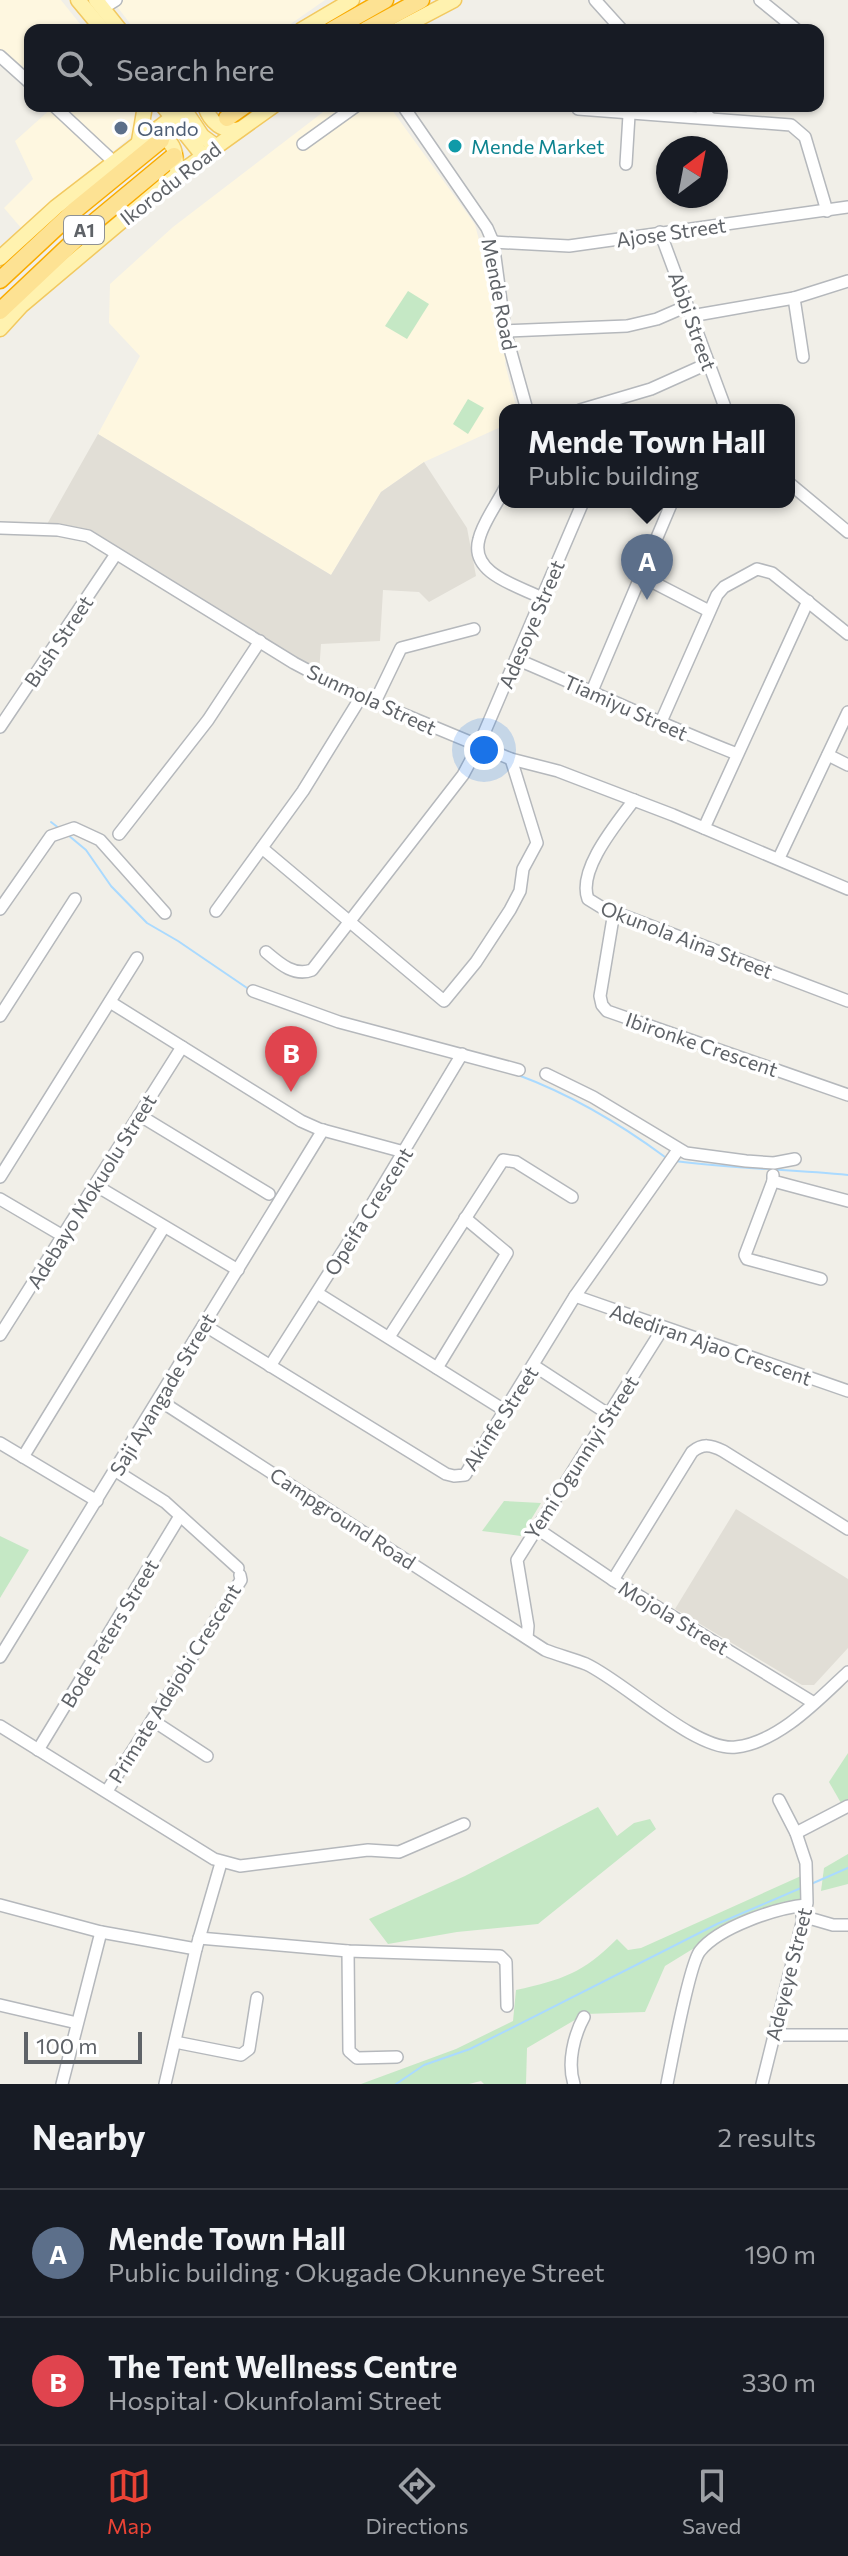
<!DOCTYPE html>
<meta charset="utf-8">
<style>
:root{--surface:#171b24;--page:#20242c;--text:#f1f3f6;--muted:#9ea1a6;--line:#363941;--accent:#ea4335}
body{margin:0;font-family:Commissioner,sans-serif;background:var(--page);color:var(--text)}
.compass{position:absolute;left:656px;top:136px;width:72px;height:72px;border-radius:50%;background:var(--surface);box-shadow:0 2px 6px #0004;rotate:32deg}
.scale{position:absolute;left:24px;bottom:20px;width:118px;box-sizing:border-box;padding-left:8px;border:4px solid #5f6368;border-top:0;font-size:22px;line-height:28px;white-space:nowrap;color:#5f6368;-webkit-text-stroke:6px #fff;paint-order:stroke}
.you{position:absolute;left:484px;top:750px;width:28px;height:28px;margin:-20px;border:6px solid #fff;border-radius:50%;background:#1a73e8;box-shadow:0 0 0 12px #1a73e833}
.badge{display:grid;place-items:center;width:52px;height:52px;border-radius:50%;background:var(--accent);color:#fff;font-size:26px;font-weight:700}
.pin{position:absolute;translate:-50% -66px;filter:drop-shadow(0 2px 4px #0008)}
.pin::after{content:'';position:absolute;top:42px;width:28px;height:24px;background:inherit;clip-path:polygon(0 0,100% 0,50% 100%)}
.popup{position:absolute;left:499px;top:404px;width:296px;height:104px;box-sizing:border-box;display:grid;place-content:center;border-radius:16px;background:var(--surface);filter:drop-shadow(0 2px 6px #0005);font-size:26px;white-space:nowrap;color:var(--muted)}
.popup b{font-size:30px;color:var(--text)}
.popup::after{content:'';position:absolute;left:50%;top:100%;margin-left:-16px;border:16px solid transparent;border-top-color:var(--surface)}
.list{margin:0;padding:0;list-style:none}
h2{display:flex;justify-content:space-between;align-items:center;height:104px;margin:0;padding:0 32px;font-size:34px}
h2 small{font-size:26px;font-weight:400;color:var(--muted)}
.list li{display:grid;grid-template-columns:52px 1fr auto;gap:24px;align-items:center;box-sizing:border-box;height:128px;padding:0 32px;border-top:2px solid var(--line)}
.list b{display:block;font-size:30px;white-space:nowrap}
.list p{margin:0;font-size:26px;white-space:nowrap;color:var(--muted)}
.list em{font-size:26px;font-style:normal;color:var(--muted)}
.icon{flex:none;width:44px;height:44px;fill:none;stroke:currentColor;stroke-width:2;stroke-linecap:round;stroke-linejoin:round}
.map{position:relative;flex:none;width:848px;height:2084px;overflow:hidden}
.search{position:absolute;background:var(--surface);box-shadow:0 2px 6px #0004;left:24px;right:24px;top:24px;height:88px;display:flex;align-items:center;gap:20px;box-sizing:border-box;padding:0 28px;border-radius:16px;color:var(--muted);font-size:30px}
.sheet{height:360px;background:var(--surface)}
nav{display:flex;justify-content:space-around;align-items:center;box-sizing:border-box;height:112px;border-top:2px solid var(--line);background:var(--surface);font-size:22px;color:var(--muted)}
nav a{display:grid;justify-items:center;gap:4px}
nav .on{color:var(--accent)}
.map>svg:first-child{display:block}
.commercial{fill:#fef7e0}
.education{fill:#e1ded6}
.green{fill:#c5e8c5}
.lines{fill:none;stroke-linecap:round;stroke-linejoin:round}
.stream{stroke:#aadaff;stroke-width:2}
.minor-casing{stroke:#b5b8bc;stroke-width:14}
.major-casing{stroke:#f2c960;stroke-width:17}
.highway-casing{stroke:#f9ab00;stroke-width:19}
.minor{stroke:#fff;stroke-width:11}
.major{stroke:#fff2af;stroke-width:14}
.highway{stroke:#fde293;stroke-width:16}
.service-dot{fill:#5c6f8a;stroke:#fff;stroke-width:3}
.culture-dot{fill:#0f9aa8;stroke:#fff;stroke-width:3}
.labels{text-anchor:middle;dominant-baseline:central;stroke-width:7;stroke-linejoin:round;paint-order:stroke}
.shield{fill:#fff;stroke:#8f9295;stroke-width:2}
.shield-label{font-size:18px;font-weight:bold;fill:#5f6368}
.service-label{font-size:20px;fill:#4e5e75;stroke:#fff;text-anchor:start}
.culture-label{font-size:20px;fill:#0d838f;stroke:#fff;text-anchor:start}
.street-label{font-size:20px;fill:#5f6368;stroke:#fff}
</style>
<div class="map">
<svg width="848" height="2084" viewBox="0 0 848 2084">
<rect width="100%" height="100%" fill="#f1efe8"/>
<g class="commercial">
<polygon points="0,0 61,0 85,30 30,30 30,80 0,51"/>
<polygon points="112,0 325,0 282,30 135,30"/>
<polygon points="54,106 139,106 137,126 128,139 22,229 4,208 33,179 15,141"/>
<polygon points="331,106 389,106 469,216 475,225 496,303 494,326 507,352 505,364 517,410 505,410 505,425 424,462 381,492 331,575 98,434 140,356 109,323 110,284 173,227"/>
</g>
<g class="education">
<polygon points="98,434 331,575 381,492 424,462 467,528 476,576 429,602 419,592 383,590 380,641 321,644 319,673 78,527 46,526"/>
<polygon points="736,1509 848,1579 848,1648 814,1685 802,1685 675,1609"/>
</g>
<g class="green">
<polygon points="408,291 429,304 407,339 385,326"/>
<polygon points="468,399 484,408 468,434 453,424"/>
<polygon points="504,1501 541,1503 521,1536 482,1531"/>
<polygon points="0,1536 29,1550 0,1598"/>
<polygon points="848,1753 848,1801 841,1803 829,1782"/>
<polygon points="598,1807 617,1836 634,1823 650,1819 656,1829 538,1924 457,1932 388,1944 369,1919 465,1876"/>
<polygon points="848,1854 848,1884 821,1891 824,1868"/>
<path d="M801,1876v25l-84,33 -52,32 -20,46 -60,2 -58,34 -1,36h-42l-3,-3 -12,3h-108l95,-35 57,-28 3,-31c46,-10 67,-17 101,-51l11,11 13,-2z"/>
</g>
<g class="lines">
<g class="stream">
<polyline points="51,822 60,829"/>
<polyline points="68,835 86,850 111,886 147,923 178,941 250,990"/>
<path d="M518,1075c54,20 101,48 147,82"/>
<path d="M675,1161c57,8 115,8 173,14"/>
<polyline points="811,1884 848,1868"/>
<polyline points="396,2084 424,2065 470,2049 717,1924 801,1888"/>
</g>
<defs>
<g id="minor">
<polyline points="595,0 622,30"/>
<polyline points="760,0 797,30"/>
<polyline points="103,8 116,0"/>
<polyline points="0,56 30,83"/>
<polyline points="54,106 114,162"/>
<polyline points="403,106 487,228 493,242 505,331 527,410"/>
<polyline points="698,106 710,118"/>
<polyline points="578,109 791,125 805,137 827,211"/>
<polyline points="303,144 356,106"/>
<polyline points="626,164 629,115"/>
<polyline points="660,232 726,410"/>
<polyline points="493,242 569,246 848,207"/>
<polyline points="794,298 803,357"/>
<polyline points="691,316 794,298 848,281"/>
<polyline points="505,331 627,326 657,319 687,306"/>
<polyline points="580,410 651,389 709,363"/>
<polyline points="789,483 848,532"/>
<path d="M505,488c-8,16 -22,34 -26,51 -10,35 40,47 63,59"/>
<polyline points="0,528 58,530 88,536 294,663 345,690 511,759 558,771 673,815 848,889"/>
<polyline points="641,576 709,611"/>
<path d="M516,659c74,31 146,66 221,95"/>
<polyline points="592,691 672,502"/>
<polyline points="375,702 401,648 474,629"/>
<polyline points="660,724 717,595 724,587 757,569 772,573 848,634"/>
<polyline points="0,727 116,554"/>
<polyline points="828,755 848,765"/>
<path d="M634,800c-17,23 -57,70 -46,99l13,8 247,94"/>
<polyline points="704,828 808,601"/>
<polyline points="119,834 208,720 260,641"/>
<polyline points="262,848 444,1001 476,962 510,910 520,891 523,869 537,843 511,759"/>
<polyline points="779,858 848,712"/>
<polyline points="0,909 51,836 74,828 100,840 165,913"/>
<polyline points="216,911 303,791 361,697"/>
<polyline points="614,912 600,996 602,1005 607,1011 848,1095"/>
<path d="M266,952c13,11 28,25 46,18l151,-195 16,-30 104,-243"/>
<polyline points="253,991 339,1022 519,1070"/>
<polyline points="110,1002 301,1121 319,1129 404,1152"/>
<polyline points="0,1016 75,899"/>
<polyline points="546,1074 593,1097 686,1153 746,1161 774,1163 795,1159"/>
<polyline points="139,1115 269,1194"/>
<polyline points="773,1175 773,1181 848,1201"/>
<polyline points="0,1177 137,958"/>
<polyline points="773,1181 745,1255 747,1259 821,1279"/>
<polyline points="95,1185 238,1270"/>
<polyline points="0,1199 63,1236"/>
<polyline points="317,1293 504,1410"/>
<polyline points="575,1296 848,1391"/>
<polyline points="204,1325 446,1474 454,1476 465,1475 575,1296 678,1150"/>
<polyline points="0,1335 182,1047"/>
<polyline points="389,1337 503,1160 516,1162 572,1197"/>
<polyline points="533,1365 608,1414"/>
<polyline points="270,1366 357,1229 462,1054"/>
<polyline points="437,1368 507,1253 465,1218"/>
<path d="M159,1400l386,250c13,5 28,9 41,14 39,18 110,88 150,83 43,-5 82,-47 112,-75"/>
<polyline points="0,1443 97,1501"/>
<polyline points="23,1457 164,1227"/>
<polyline points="116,1471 165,1502 238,1568"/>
<polyline points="536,1528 613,1580 814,1703"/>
<path d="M613,1580l79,-128c11,-9 19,-7 31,-1l125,78"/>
<polyline points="527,1638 528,1626 517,1560 663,1328"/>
<polyline points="0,1657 323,1130"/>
<polyline points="152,1720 207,1756"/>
<polyline points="0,1726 214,1859 240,1866 368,1850 399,1852 464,1824"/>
<polyline points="38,1750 180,1516"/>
<polyline points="107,1791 241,1580 240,1575"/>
<polyline points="796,1833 848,1806"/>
<polyline points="0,1905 101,1932 196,1949"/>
<polyline points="802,1916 833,1925 848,1925"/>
<polyline points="199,1938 348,1951 500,1956 506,1962 507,2006"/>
<polyline points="348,1951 349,2051 357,2058 397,2057"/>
<polyline points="0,2005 77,2023"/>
<polyline points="773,2035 848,2035"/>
<polyline points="175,2042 241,2055 249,2049 257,1998"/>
<polyline points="62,2084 101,1932"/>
<polyline points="165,2084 196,1949 221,1863"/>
<path d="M574,2084c-7,-21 0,-49 10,-67"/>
<path d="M667,2084c4,-21 23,-121 33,-133 19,-24 76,-43 106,-46"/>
<polyline points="762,2084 807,1903 806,1863 796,1833 779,1800"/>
</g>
<g id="major">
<polyline points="78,0 103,30"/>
<polyline points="96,0 120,30"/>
<polyline points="301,30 352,0"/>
<polyline points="397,30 454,0"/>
<path d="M145,106l-6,35c24,-9 38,-2 37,26"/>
<polyline points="163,106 203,156"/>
<polyline points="182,106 202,136 217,147"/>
<path d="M205,106c5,16 18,27 35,23"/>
<polyline points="0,258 56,207 187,106"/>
<polyline points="0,329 21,306 174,177 273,106"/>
</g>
<g id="highway">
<polyline points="332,30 385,0"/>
<polyline points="366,30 421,0"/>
<polyline points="227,118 244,106"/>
<polyline points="0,280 74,211 161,140"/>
<polyline points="0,311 92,224 174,156"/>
</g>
</defs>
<use href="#minor" class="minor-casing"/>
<use href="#major" class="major-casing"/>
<use href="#highway" class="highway-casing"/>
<use href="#minor" class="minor"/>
<use href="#major" class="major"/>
<use href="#highway" class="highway"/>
</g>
<circle class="service-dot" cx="121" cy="128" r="8"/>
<circle class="culture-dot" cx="455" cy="146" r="8"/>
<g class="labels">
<rect class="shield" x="64" y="216" width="40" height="28" rx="6"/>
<g class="shield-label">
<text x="84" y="230">A1</text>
</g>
<g class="service-label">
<text x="137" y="128">Oando</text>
</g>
<g class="culture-label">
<text x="471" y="146">Mende Market</text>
</g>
<g class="street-label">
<text transform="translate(170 183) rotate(-38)">Ikorodu Road</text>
<text transform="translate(671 232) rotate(-8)">Ajose Street</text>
<text transform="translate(500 294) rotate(79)">Mende Road</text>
<text transform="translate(693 321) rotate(70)">Abbi Street</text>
<text transform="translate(531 624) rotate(-67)">Adesoye Street</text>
<text transform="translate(58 641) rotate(-56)">Bush Street</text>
<text transform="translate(372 699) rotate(25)">Sunmola Street</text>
<text transform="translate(626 707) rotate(24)">Tiamiyu Street</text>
<text transform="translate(687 939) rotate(21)">Okunola Aina Street</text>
<text transform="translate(702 1044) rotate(19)">Ibironke Crescent</text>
<text transform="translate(91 1191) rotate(-58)">Adebayo Mokuolu Street</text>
<text transform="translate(368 1211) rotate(-58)">Opeifa Crescent</text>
<text transform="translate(711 1344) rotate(19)">Adediran Ajao Crescent</text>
<text transform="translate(162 1394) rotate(-59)">Saji Ayangade Street</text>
<text transform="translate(500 1418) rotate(-57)">Akinfe Street</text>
<text transform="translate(581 1457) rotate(-57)">Yemi Ogunniyi Street</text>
<text transform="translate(343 1518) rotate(33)">Campground Road</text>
<text transform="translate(674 1617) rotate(31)">Mojola Street</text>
<text transform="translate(109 1633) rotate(-59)">Bode Peters Street</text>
<text transform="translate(174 1683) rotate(-58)">Primate Adejobi Crescent</text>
<text transform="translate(788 1974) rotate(-76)">Adeyeye Street</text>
</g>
</g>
</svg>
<svg class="compass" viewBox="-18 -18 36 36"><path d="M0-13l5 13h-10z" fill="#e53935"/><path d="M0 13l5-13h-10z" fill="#9ea1a6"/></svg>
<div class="scale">100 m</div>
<div class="you"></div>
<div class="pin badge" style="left:647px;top:600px;background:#5c6f8a">A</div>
<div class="popup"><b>Mende Town Hall</b>Public building</div>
<div class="pin badge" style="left:291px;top:1092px;background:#e0444e">B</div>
<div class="search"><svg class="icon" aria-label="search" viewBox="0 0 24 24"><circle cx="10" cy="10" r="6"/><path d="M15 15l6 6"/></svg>Search here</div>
</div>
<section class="sheet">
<h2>Nearby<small>2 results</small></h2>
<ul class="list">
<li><span class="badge" style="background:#5c6f8a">A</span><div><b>Mende Town Hall</b><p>Public building · Okugade Okunneye Street</p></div><em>190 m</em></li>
<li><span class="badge" style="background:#e0444e">B</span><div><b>The Tent Wellness Centre</b><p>Hospital · Okunfolami Street</p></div><em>330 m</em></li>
</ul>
</section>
<nav>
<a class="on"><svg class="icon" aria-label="map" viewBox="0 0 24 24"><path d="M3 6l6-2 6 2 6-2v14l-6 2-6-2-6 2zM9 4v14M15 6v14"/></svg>Map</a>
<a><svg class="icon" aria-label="directions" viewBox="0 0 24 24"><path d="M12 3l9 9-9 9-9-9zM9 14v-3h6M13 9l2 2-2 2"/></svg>Directions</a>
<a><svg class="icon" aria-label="saved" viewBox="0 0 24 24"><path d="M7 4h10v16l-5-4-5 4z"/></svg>Saved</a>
</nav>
